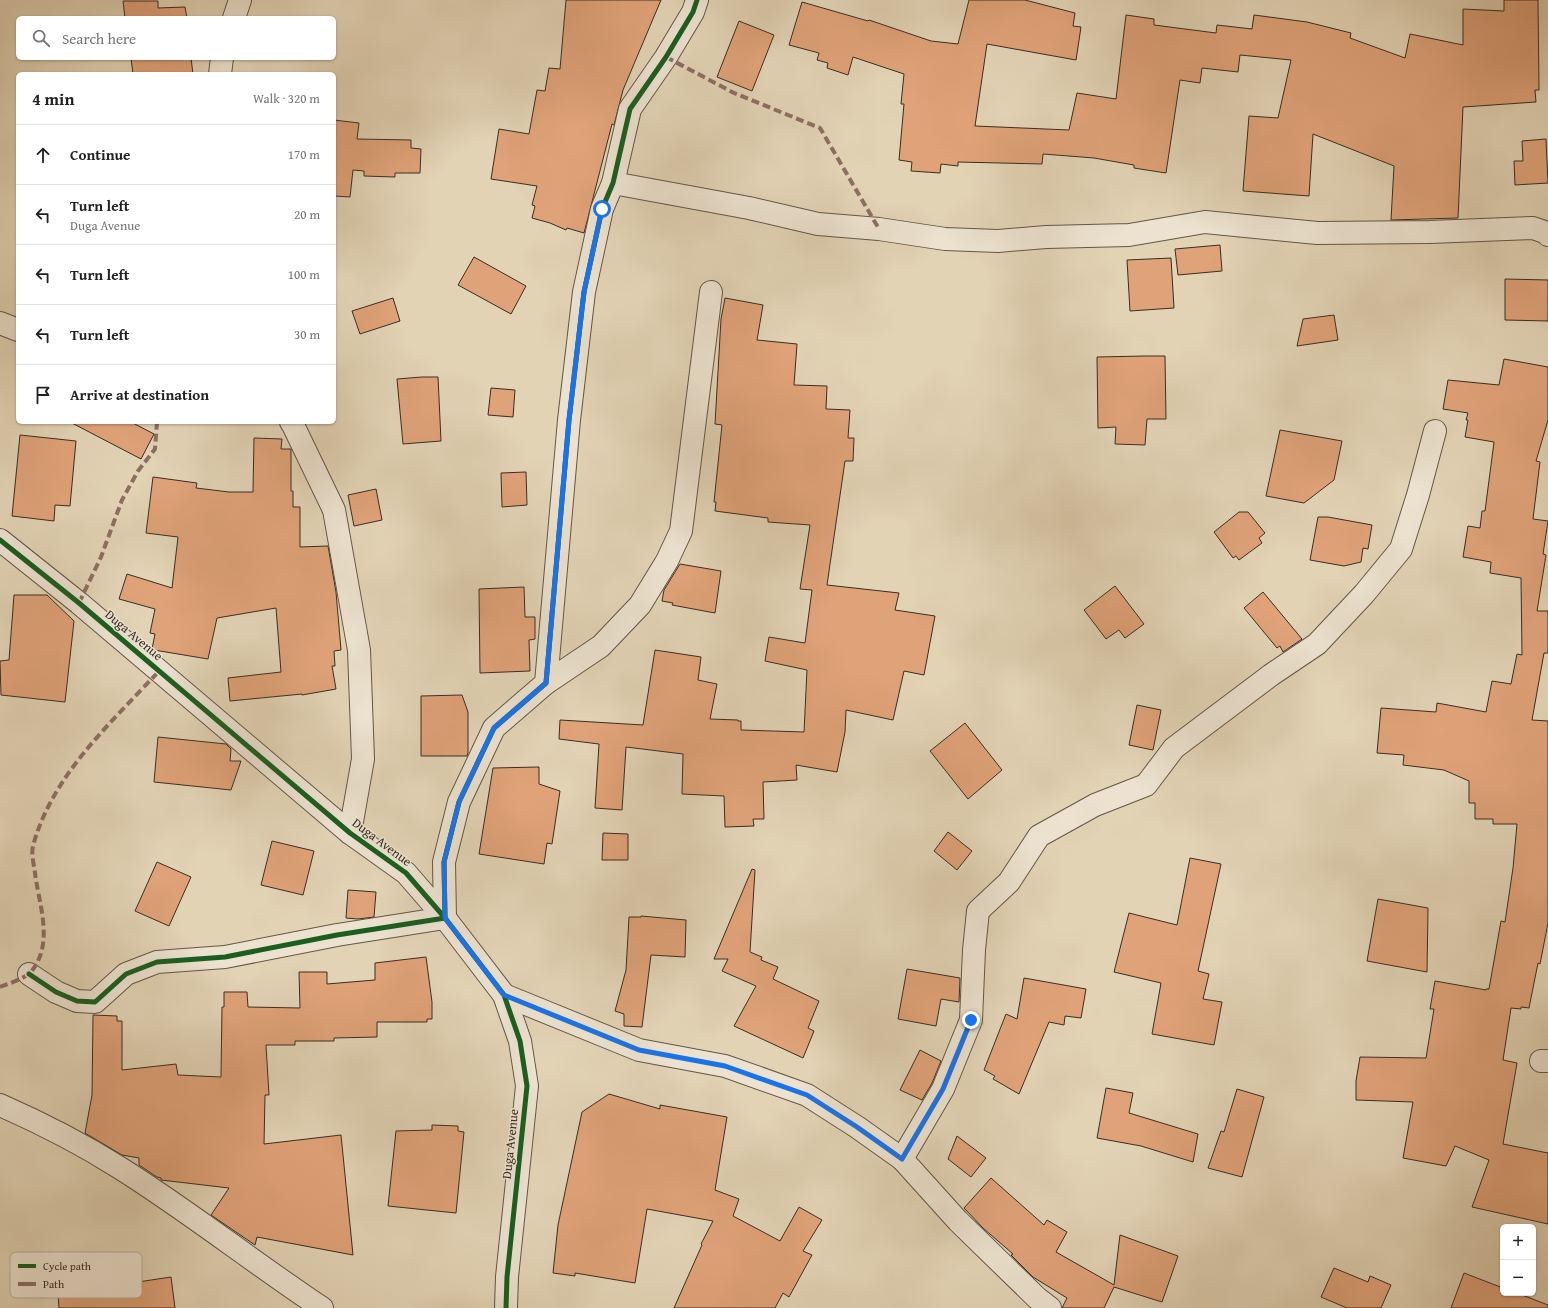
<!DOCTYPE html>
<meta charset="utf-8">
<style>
:root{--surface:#fff;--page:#f6f6f6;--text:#222;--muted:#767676;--line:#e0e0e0}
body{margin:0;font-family:"Gentium Book Plus",serif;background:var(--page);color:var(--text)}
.controls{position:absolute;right:12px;bottom:12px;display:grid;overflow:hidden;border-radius:6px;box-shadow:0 1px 3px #0004}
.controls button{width:36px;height:36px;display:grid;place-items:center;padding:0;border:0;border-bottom:1px solid var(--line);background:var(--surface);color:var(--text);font:20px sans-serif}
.stop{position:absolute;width:12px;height:12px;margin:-9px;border:3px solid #1a73e8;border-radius:50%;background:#fff}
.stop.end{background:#1a73e8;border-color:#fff;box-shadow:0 1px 4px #0008}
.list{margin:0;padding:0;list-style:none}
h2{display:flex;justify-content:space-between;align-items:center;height:52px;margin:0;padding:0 16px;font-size:17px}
h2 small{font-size:13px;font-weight:400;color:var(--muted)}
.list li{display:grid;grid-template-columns:26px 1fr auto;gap:12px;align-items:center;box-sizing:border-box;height:60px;padding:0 16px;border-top:1px solid var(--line)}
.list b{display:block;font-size:15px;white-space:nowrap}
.list p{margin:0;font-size:13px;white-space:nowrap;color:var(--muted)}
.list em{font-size:13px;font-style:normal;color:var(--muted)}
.icon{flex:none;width:22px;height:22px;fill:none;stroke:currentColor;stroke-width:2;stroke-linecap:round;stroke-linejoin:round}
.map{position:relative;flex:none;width:1548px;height:1308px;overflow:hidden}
.search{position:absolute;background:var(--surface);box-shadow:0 1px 3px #0004;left:16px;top:16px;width:320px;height:44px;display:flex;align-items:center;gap:10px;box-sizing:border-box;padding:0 14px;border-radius:6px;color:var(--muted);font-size:15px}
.panel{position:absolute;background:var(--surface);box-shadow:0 1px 3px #0004;left:16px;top:72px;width:320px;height:352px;border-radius:6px}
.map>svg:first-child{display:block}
.building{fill:#e0a279;stroke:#382e23}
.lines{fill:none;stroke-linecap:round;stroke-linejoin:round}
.minor-casing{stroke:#625748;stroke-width:24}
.minor{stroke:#ece2cf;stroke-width:22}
.quiet{stroke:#8d6e63;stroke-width:4;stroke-dasharray:8 4;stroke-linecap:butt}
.cycleway-casing{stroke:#ece2cf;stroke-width:8}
.cycleway{stroke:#1b5e20;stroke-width:5}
.route{stroke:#1a73e8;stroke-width:5}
.labels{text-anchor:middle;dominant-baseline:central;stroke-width:3;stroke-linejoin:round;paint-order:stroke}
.street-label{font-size:13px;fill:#382e23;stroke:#ece2cf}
.key{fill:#ece2cf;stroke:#b6ac9b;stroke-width:1}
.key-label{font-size:11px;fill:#382e23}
</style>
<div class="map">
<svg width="1548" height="1308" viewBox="0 0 1548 1308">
<rect width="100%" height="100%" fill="#e2d3b5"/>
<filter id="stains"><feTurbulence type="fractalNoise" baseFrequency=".005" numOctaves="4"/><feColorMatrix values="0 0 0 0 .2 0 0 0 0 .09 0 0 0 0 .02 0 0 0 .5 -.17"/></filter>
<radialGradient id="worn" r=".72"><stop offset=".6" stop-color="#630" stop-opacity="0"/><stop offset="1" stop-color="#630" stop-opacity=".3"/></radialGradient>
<g class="building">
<polygon points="566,0 661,0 623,90 614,125 612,124 584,233 567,228 566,230 550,223 532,218 535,206 532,205 537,186 491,179 499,129 529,134 537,90 545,91 549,68 560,69"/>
<polygon points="969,0 1025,0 1075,13 1073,26 1081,27 1076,60 987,44 975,126 1069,130 1077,93 1116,99 1126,15 1154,19 1154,25 1216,33 1217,25 1252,29 1254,15 1307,22 1351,33 1350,38 1405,58 1410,34 1463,45 1463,9 1504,11 1504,0 1538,0 1539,90 1535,90 1536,102 1463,107 1458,218 1391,220 1394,166 1313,134 1309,196 1243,191 1249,116 1278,118 1291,60 1240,55 1238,72 1202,68 1200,83 1180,80 1166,173 1134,168 1134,165 1094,158 1043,154 1042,164 958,162 958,166 941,164 940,173 911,171 912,162 899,160 904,104 901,104 904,74 853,57 848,75 827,68 828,63 817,60 819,53 789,45 802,2 868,21 869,20 931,41 958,44"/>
<polygon points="123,1 158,1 158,8 185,7 187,18 125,18"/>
<polygon points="739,21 774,35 752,91 717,77"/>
<polygon points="131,58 191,58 193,74 133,74"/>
<polygon points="334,120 359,123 357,139 411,140 411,148 421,149 420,173 395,173 395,177 364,176 364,171 353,170 350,197 334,196"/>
<polygon points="1546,139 1548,183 1515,185 1514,161 1523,161 1522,141"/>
<polygon points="1220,245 1222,271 1178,275 1175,249"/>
<polygon points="474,257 526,286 511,314 458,285"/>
<polygon points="1171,258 1174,308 1130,311 1127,260"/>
<polygon points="1505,279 1548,280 1548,321 1505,320"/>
<polygon points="393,298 400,321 360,334 352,311"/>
<polygon points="725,298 763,305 757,340 797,344 794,385 827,386 826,409 850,410 848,438 854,438 853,461 845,461 827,585 899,593 895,610 935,616 924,675 904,671 893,720 846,710 845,732 837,772 796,765 797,780 763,782 764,819 753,819 754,826 725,827 724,796 682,794 683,754 626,747 622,810 595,808 599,744 559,739 560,720 643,725 655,650 701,657 698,680 717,684 710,719 738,720 738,721 741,721 741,730 804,732 807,670 765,661 769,637 805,643 812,590 800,589 810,525 768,522 768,518 715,511 716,502 714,502 722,425 715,424 721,319"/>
<polygon points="1334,315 1338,340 1297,346 1303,319"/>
<polygon points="1145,356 1165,356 1166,419 1147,419 1145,445 1115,444 1116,427 1098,428 1097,357"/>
<polygon points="1504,359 1548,367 1548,420 1536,461 1540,462 1533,519 1548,521 1543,554 1546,555 1537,611 1548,611 1548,653 1544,653 1532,720 1548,721 1548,923 1540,964 1538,963 1529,1008 1521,1007 1521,1009 1511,1008 1503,1060 1517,1063 1503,1144 1548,1153 1548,1224 1472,1207 1489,1160 1455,1146 1446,1166 1403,1158 1413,1102 1356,1100 1356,1081 1360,1057 1426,1058 1434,1009 1430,1009 1435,981 1486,990 1486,989 1489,989 1501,921 1505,922 1513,868 1517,824 1493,824 1493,819 1475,819 1475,803 1469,803 1469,781 1444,770 1403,765 1404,755 1377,753 1381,708 1436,712 1437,703 1486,712 1492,681 1511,684 1517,654 1522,655 1521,578 1490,573 1491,562 1463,557 1468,526 1480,528 1482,511 1485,511 1494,442 1465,437 1468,420 1466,420 1468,413 1443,409 1448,380 1499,385"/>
<polygon points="422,377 438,377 441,441 403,444 397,379"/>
<polygon points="491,388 515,390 513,417 488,415"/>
<polygon points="70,422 131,422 154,434 141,459"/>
<polygon points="1280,430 1342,441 1334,480 1304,503 1266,496"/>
<polygon points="20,435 76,441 70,506 55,505 54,521 12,516"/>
<polygon points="254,438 282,439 281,449 291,449 291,491 293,491 293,507 300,507 300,547 328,546 336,592 341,650 334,651 335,666 332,666 336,689 302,695 302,694 230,701 228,678 281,672 276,608 217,618 208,659 154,650 152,649 155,634 150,633 155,609 119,599 127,574 172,588 178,537 146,533 153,477 197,483 196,488 229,492 253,492"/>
<polygon points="526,472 527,505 502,507 501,473"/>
<polygon points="376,489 382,520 354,526 348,495"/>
<polygon points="1239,512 1248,512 1265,533 1259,538 1262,543 1239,560 1236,556 1233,558 1214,532"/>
<polygon points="1318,517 1328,517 1372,525 1368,549 1363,548 1361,562 1344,566 1310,560"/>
<polygon points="680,564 721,571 715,613 672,605 673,603 662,601 664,590"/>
<polygon points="1115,586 1144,624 1125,638 1119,630 1106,639 1084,610"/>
<polygon points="524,587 525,617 535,617 535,639 529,640 530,671 480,673 479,589"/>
<polygon points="1263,592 1302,639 1283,652 1280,646 1277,648 1244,608"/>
<polygon points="14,595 47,595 74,621 65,702 1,695 0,661 9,660"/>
<polygon points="462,695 468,712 468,753 467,756 421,756 421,696"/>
<polygon points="1137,705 1161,710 1153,750 1129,745"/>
<polygon points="965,723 1002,770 968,799 930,751"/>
<polygon points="158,737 226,744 231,749 230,761 241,761 231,790 154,782"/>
<polygon points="539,767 539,784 560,791 552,844 547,843 544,864 479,854 493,768"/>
<polygon points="948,832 972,851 957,870 934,851"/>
<polygon points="603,833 628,834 628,860 602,860"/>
<polygon points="272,841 314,851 303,895 261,885"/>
<polygon points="1190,858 1221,864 1198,971 1209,974 1203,999 1222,1002 1214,1045 1152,1034 1161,983 1114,972 1129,913 1177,925"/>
<polygon points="157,862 191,877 169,926 135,911"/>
<polygon points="752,869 755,870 750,952 762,957 761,960 778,967 773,979 819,1001 808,1028 814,1031 803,1058 734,1026 756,986 722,971 728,959 714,959"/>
<polygon points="348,890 376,892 374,917 358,919 346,918"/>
<polygon points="1378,899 1428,908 1427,972 1367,961"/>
<polygon points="641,916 686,920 685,957 651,955 642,1027 624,1026 624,1014 615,1011 626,970 629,917 641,917"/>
<polygon points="426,957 432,1002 432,1019 427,1019 427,1022 377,1022 377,1037 334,1038 334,1041 295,1041 295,1045 266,1045 269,1095 265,1095 264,1144 341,1135 353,1255 257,1237 255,1245 211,1215 229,1188 161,1180 161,1178 157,1177 139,1165 139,1158 122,1155 85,1133 92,1095 93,1015 117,1016 117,1021 122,1021 122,1070 176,1064 178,1075 221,1077 222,1007 224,1007 224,992 247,992 248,1007 300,1008 299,972 327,972 327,984 375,980 375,963"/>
<polygon points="907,969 960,978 959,1002 941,999 936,1026 898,1019"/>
<polygon points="1024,978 1086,989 1081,1018 1065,1016 1064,1025 1049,1022 1019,1094 993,1079 995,1076 984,1070 1006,1014 1017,1019"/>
<polygon points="920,1050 941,1061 932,1083 922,1100 900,1090"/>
<polygon points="1106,1088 1133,1093 1129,1113 1198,1134 1193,1162 1141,1146 1097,1138"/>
<polygon points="1237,1089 1264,1097 1242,1177 1208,1168 1221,1131 1224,1132"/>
<polygon points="609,1094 660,1109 660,1105 727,1117 715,1190 739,1199 733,1216 780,1241 799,1207 822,1220 803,1251 812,1255 789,1297 783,1293 775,1308 674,1308 702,1245 701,1244 713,1221 647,1209 635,1283 575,1273 575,1276 553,1273 558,1225 582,1112"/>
<polygon points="432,1125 458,1126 458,1131 464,1132 456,1213 388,1206 396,1131 432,1130"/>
<polygon points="957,1136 986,1158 971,1177 948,1159"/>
<polygon points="991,1178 1044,1225 1047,1220 1067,1232 1056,1252 1114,1285 1120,1235 1178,1256 1162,1302 1114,1287 1104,1308 1062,1308 1067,1298 1033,1277 1011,1255 1013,1254 983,1228 964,1208"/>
<polygon points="1334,1268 1368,1282 1370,1276 1391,1285 1381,1308 1347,1308 1321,1297"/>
<polygon points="1464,1273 1503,1288 1503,1293 1517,1293 1548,1305 1548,1308 1451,1308"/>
<polygon points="171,1277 175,1308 59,1308 58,1294"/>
</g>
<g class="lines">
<defs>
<g id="minor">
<polyline points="234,18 240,0"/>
<polyline points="220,74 222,58"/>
<polyline points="613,183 749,208 818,224 879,229 945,239 998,241 1046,237 1129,235 1205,222 1317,233 1430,232 1533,228 1547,233 1548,235"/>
<polyline points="0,323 18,330"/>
<polyline points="291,422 293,425 334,510 359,650 363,759 350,833"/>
<polyline points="0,540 79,603 350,833 406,873 445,918 504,995 520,1041 527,1086 507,1277 506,1308"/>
<polyline points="546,683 601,646 640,605 667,561 681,531 711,292"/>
<polyline points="29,974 56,992 77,1001 95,1002 126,974 157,962 225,957 337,935 445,918 444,862 459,802 494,728 546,683 569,420 584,292 602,209 613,183 630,109 666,57 693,12 697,0"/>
<polyline points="504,995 639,1050 725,1066 807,1095 857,1127 902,1159 958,1221 1037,1298 1050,1308"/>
<polyline points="1541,1061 1548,1061"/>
<path d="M0,1105c41,18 82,39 120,63 70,44 134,95 202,140"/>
<polyline points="902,1159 943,1089 971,1020 974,950 978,911 1009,882 1039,836 1095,805 1146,785 1174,748 1271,675 1317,644 1364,594 1401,549 1418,495 1435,431"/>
</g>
</defs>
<use href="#minor" class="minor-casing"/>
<use href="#minor" class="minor"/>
<g class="quiet">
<polyline points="666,57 734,93 820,128 879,229"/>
<polyline points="79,603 101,557 122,500 138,471 155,449 157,422"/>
<path d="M0,987c8,-3 25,-9 30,-14 25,-28 9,-68 5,-100 -1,-8 -4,-19 -2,-27 19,-71 78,-123 126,-175"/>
</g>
<defs>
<g id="cycleway">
<polyline points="0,540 79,603 350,833 406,873 445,918 504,995 520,1041 527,1086 507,1277 506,1308"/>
<polyline points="29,974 56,992 77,1001 95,1002 126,974 157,962 225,957 337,935 445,918 444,862 459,802 494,728 546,683 569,420 584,292 602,209 613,183 630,109 666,57 693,12 697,0"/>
</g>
</defs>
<use href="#cycleway" class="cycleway-casing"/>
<use href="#cycleway" class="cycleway"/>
</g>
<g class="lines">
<polyline class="route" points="602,209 584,292 569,420 546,683 494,728 459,802 444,862 445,918 504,995 639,1050 725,1066 807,1095 857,1127 902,1159 943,1089 971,1020"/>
</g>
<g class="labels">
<g class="street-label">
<text transform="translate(134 635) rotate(40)">Duga Avenue</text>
<text transform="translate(382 842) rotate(37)">Duga Avenue</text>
<text transform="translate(510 1144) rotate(-84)">Duga Avenue</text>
</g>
</g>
<rect x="10" y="1252" width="132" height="46" rx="6" class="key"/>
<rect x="18" y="1264" width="18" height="4" fill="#1b5e20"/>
<rect x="18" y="1282" width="18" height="4" fill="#8d6e63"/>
<g class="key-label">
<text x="43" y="1270">Cycle path</text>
<text x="43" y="1288">Path</text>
</g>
<rect width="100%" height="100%" filter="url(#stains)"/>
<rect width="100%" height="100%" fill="url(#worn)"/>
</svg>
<div class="controls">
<button>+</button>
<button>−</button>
</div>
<div class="stop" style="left:602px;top:209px"></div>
<div class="stop end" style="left:971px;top:1020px"></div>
<div class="search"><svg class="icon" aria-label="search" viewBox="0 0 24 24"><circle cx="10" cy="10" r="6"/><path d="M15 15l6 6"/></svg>Search here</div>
<section class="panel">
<h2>4 min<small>Walk · 320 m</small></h2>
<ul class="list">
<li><svg class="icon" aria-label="ahead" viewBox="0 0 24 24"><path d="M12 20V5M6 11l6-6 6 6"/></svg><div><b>Continue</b></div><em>170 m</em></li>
<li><svg class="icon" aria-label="left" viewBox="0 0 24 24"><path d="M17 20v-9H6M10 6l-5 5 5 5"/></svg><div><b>Turn left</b><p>Duga Avenue</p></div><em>20 m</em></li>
<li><svg class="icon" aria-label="left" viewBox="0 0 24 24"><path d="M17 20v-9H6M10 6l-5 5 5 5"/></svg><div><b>Turn left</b></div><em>100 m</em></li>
<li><svg class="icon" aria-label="left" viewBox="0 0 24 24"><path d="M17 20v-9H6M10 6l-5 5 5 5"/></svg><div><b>Turn left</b></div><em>30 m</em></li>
<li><svg class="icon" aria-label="arrive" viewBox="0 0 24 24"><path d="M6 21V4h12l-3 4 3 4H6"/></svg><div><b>Arrive at destination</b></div></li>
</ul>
</section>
</div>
